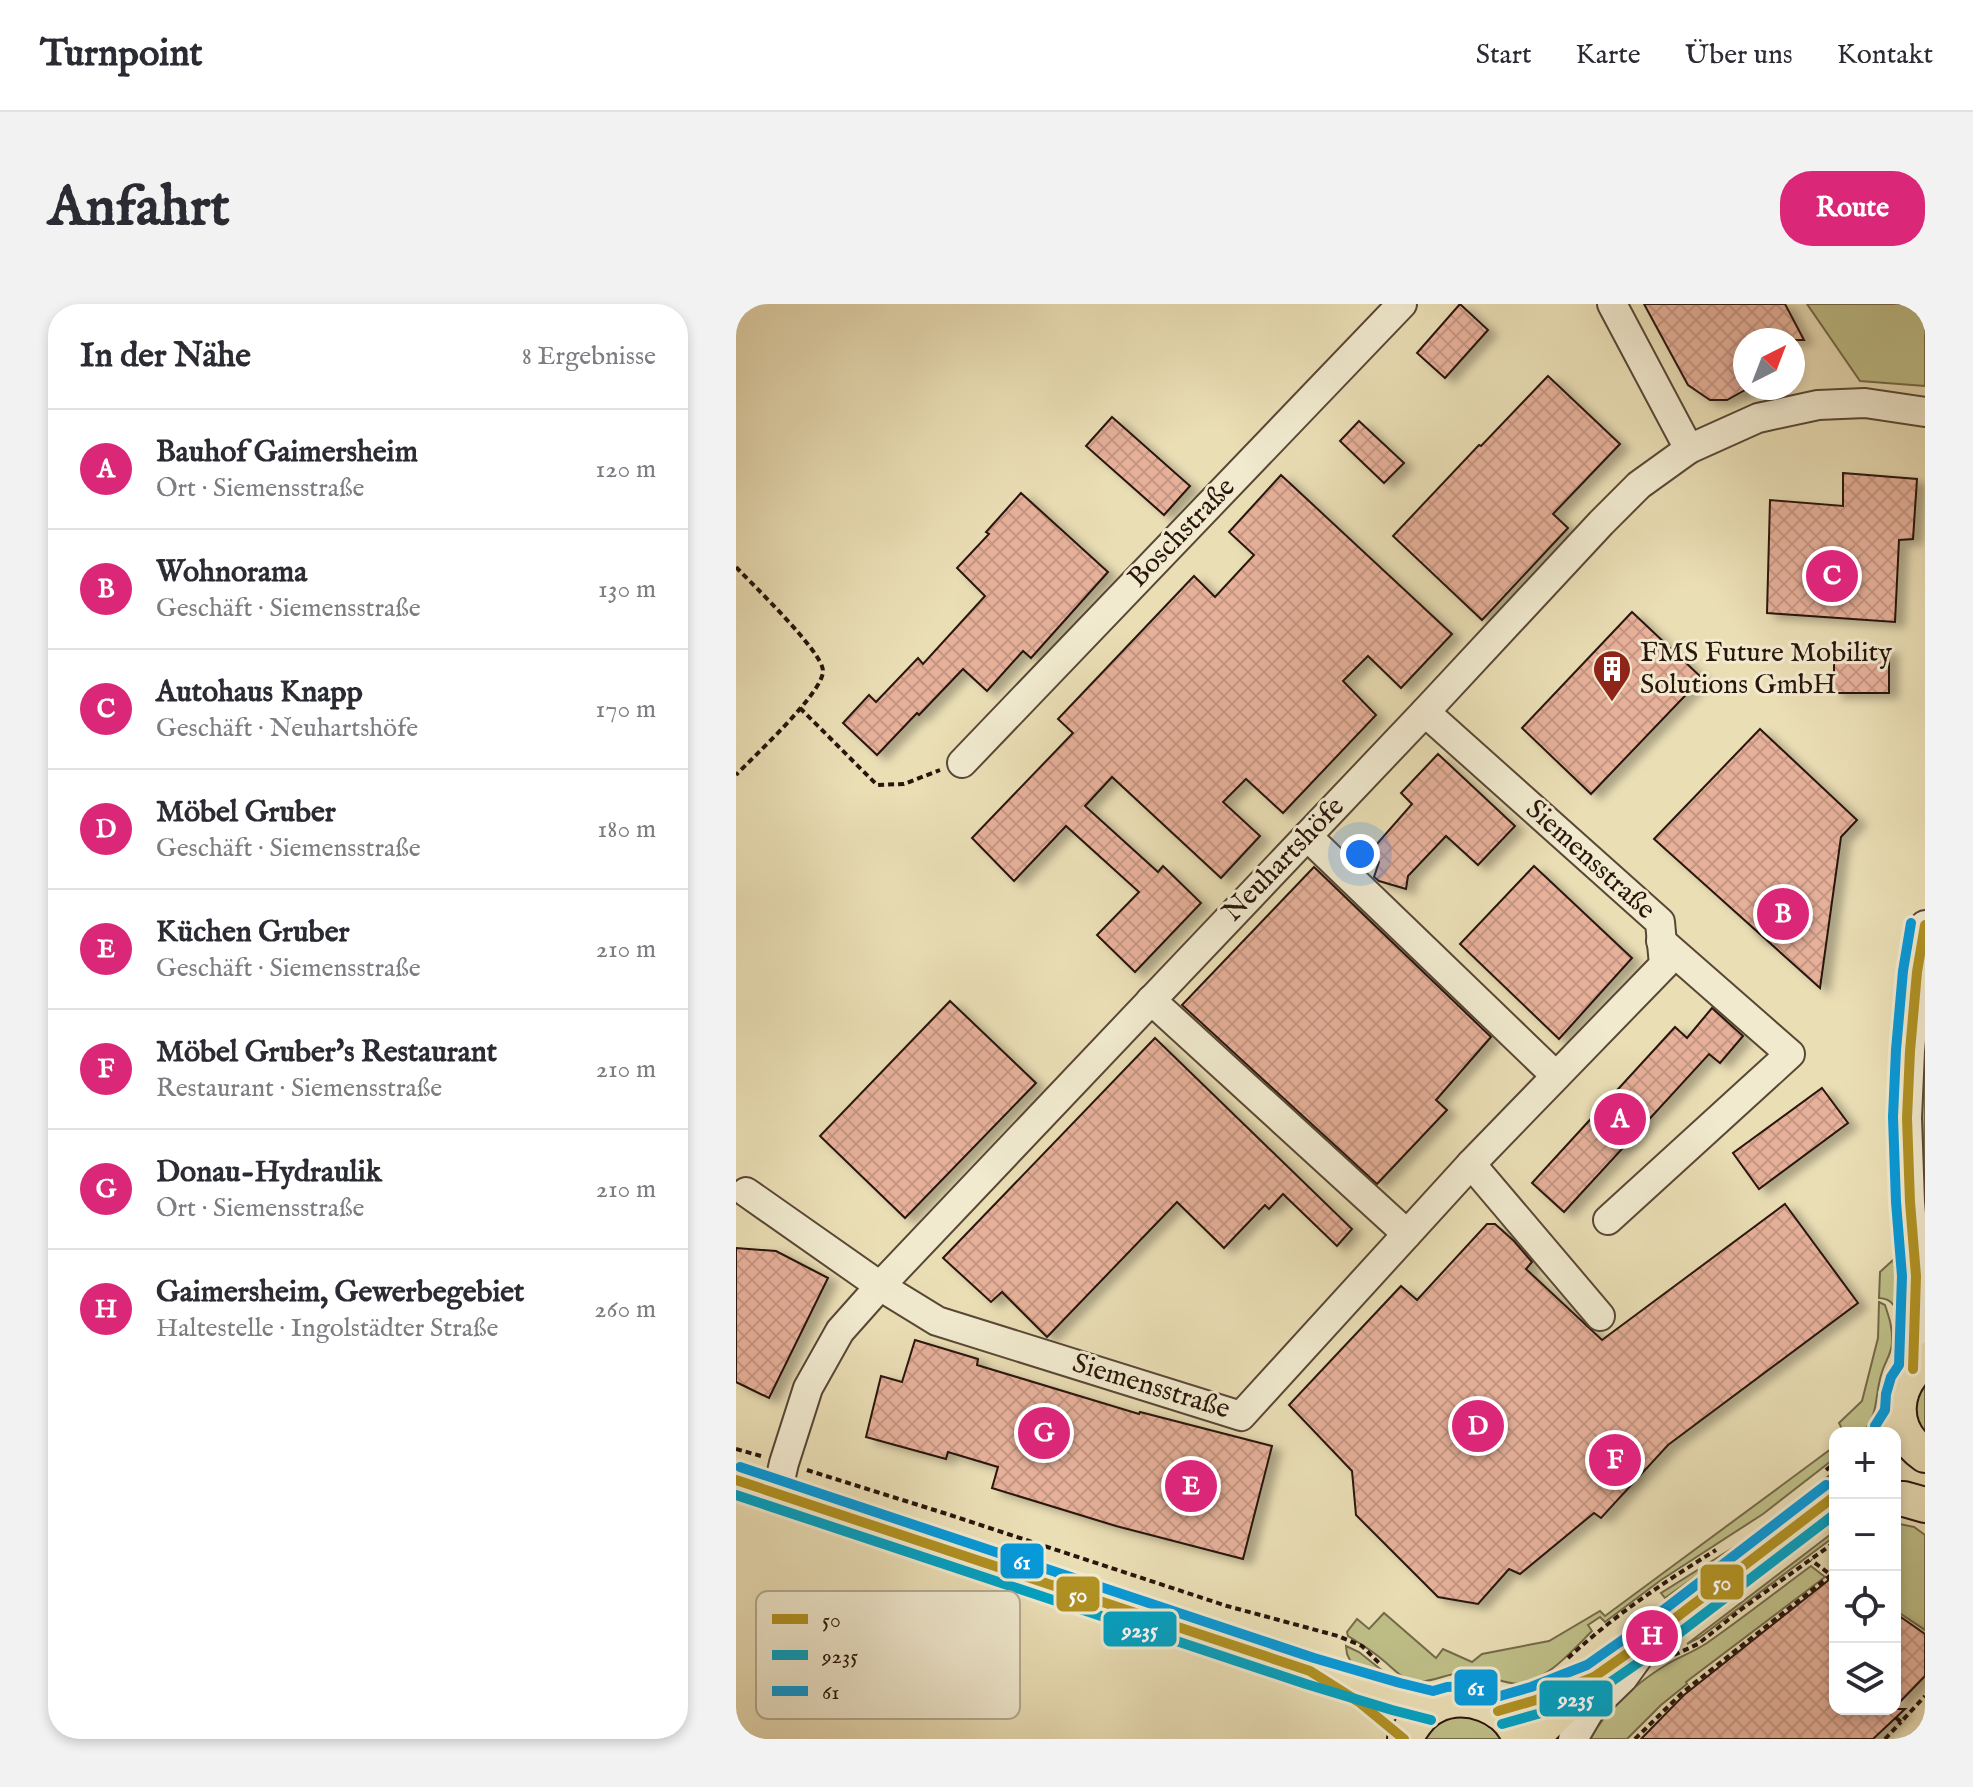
<!DOCTYPE html>
<html lang="de">
<meta charset="utf-8">
<style>
:root{--surface:#fff;--page:#f2f2f3;--text:#2b2b33;--muted:#7c7c81;--line:#e1e1e2;--accent:#db2777}
body{margin:0;font-family:"IM FELL English",serif;background:var(--page);color:var(--text)}
.controls{position:absolute;right:24px;bottom:24px;display:grid;overflow:hidden;border-radius:16px;box-shadow:0 4px 12px #0003}
.controls button{width:72px;height:72px;display:grid;place-items:center;padding:0;border:0;border-bottom:2px solid var(--line);background:var(--surface);color:var(--text);font:40px sans-serif}
.compass{position:absolute;left:997px;top:24px;width:72px;height:72px;border-radius:50%;background:var(--surface);box-shadow:0 4px 12px #0003;rotate:42deg}
.you{position:absolute;left:624px;top:550px;width:28px;height:28px;margin:-20px;border:6px solid #fff;border-radius:50%;background:#1a73e8;box-shadow:0 0 0 12px #1a73e833}
.badge{display:grid;place-items:center;width:52px;height:52px;border-radius:50%;background:var(--accent);color:#fff;font-size:26px;font-weight:700}
.pin{position:absolute;translate:-50% -50%;border:4px solid #fff;box-shadow:0 2px 8px #0006}
.list{margin:0;padding:0;list-style:none}
h2{display:flex;justify-content:space-between;align-items:center;height:104px;margin:0;padding:0 32px;font-size:34px}
h2 small{font-size:26px;font-weight:400;color:var(--muted)}
.list li{display:grid;grid-template-columns:52px 1fr auto;gap:24px;align-items:center;box-sizing:border-box;height:120px;padding:0 32px;border-top:2px solid var(--line)}
.list b{display:block;font-size:30px;white-space:nowrap}
.list p{margin:0;font-size:26px;white-space:nowrap;color:var(--muted)}
.list em{font-size:26px;font-style:normal;color:var(--muted)}
.icon{flex:none;width:44px;height:44px;fill:none;stroke:currentColor;stroke-width:2;stroke-linecap:round;stroke-linejoin:round}
.map{position:relative;flex:none;width:1189px;height:1435px;overflow:hidden;border-radius:32px}
header{display:flex;align-items:center;gap:48px;box-sizing:border-box;height:112px;padding:0 40px;background:var(--surface);border-bottom:2px solid var(--line)}
header strong{font-size:38px}
nav{display:flex;gap:44px;margin-inline-start:auto;font-size:28px}
.intro{display:flex;align-items:center;justify-content:space-between;box-sizing:border-box;height:192px;padding:0 48px}
h1{margin:0;font-size:56px}
.button{padding:20px 36px;border-radius:32px;background:var(--accent);color:#fff;font-size:28px;font-weight:700}
main{display:flex;gap:48px;padding:0 48px}
aside{flex:1;background:var(--surface);border-radius:32px;box-shadow:0 4px 12px #0003}
.map>svg:first-child{display:block}
.grass{fill:#bfbf88;stroke:#746a4a;stroke-width:2}
.building{fill:url(#building-cross-hatch);stroke:#29150c;stroke-width:2;filter:url(#shadow)}
.lines{fill:none;stroke-linecap:round;stroke-linejoin:round}
.minor-casing{stroke:#594736;stroke-width:32}
.major-casing{stroke:#29150c;stroke-width:38}
.path{stroke:#29150c;stroke-width:4;stroke-dasharray:6 4;stroke-linecap:butt}
.minor{stroke:#f1eacf;stroke-width:28}
.major{stroke:#eadeb5;stroke-width:34}
.bus-1-casing{stroke:#f1eacf;stroke-width:16}
.bus-2-casing{stroke:#f1eacf;stroke-width:16}
.bus-3-casing{stroke:#f1eacf;stroke-width:16}
.bus-1{stroke:#b19223;stroke-width:10}
.bus-2{stroke:#02a2c4;stroke-width:10}
.bus-3{stroke:#069adb;stroke-width:10}
.labels{text-anchor:middle;dominant-baseline:central;stroke-width:6;stroke-linejoin:round;paint-order:stroke}
.street-label{font-size:28px;fill:#29150c;stroke:#f1eacf}
.poi-label{font-size:28px;fill:#29150c;stroke:#f1eacf;text-anchor:start}
.key{fill:#f1eacf;stroke:#b5aa94;stroke-width:2}
.key-label{font-size:22px;fill:#29150c}
.line-badge{stroke:#f1eacf;stroke-width:3}
.badge-label{font-size:22px;text-anchor:middle;font-weight:bold;fill:#fff}
</style>
<header>
<strong>Turnpoint</strong>
<nav><a>Start</a><a>Karte</a><a>Über uns</a><a>Kontakt</a></nav>
</header>
<div class="intro"><h1>Anfahrt</h1><a class="button">Route</a></div>
<main>
<aside>
<h2>In der Nähe<small>8 Ergebnisse</small></h2>
<ul class="list">
<li><span class="badge">A</span><div><b>Bauhof Gaimersheim</b><p>Ort · Siemensstraße</p></div><em>120 m</em></li>
<li><span class="badge">B</span><div><b>Wohnorama</b><p>Geschäft · Siemensstraße</p></div><em>130 m</em></li>
<li><span class="badge">C</span><div><b>Autohaus Knapp</b><p>Geschäft · Neuhartshöfe</p></div><em>170 m</em></li>
<li><span class="badge">D</span><div><b>Möbel Gruber</b><p>Geschäft · Siemensstraße</p></div><em>180 m</em></li>
<li><span class="badge">E</span><div><b>Küchen Gruber</b><p>Geschäft · Siemensstraße</p></div><em>210 m</em></li>
<li><span class="badge">F</span><div><b>Möbel Gruber's Restaurant</b><p>Restaurant · Siemensstraße</p></div><em>210 m</em></li>
<li><span class="badge">G</span><div><b>Donau-Hydraulik</b><p>Ort · Siemensstraße</p></div><em>210 m</em></li>
<li><span class="badge">H</span><div><b>Gaimersheim, Gewerbegebiet</b><p>Haltestelle · Ingolstädter Straße</p></div><em>260 m</em></li>
</ul>
</aside>
<div class="map">
<svg width="1189" height="1435" viewBox="0 0 1189 1435">
<defs>
<pattern id="building-cross-hatch" width="8" height="8" patternUnits="userSpaceOnUse" patternTransform="scale(2)"><rect width="8" height="8" fill="#e6b099"/><path d="M0 0l8 8M0 8l8-8" fill="none" stroke="#c59683"/></pattern>
<filter id="shadow"><feDropShadow dx="9" dy="5" stdDeviation="4" flood-color="#0004"/></filter>
</defs>
<rect width="100%" height="100%" fill="#eadeb5"/>
<filter id="stains"><feTurbulence type="fractalNoise" baseFrequency=".0025" numOctaves="4"/><feColorMatrix values="0 0 0 0 .2 0 0 0 0 .09 0 0 0 0 .02 0 0 0 .5 -.17"/></filter>
<radialGradient id="worn" r=".72"><stop offset=".6" stop-color="#630" stop-opacity="0"/><stop offset="1" stop-color="#630" stop-opacity=".3"/></radialGradient>
<g class="grass">
<polygon points="1071,0 1189,0 1189,82 1124,77"/>
<polygon points="1189,719 1189,881 1188,881 1186,808"/>
<path d="M1157,956l13,61 -6,3c-4,-15 -5,-25 -21,-26l1,-26z"/>
<path d="M1143,998l6,3c4,12 8,24 7,37 0,11 -7,20 -10,30 -8,24 -2,39 -19,61h-19l-5,-10 23,-22 16,-63z"/>
<polygon points="1189,1072 1189,1135 1182,1127 1178,1087"/>
<path d="M1099,1142v12l-72,56 -102,66 -56,42 -5,-5 -12,8 4,6c-18,18 -52,58 -81,52 -16,-3 -31,-10 -48,-10 -20,0 -40,16 -60,4 -7,-5 -13,-11 -19,-16 -11,-10 -23,-17 -36,-25l-1,-4 10,-13 12,10 15,-16 52,45 7,-9 29,13 10,-8 67,-13 51,-30 5,5z"/>
<polygon points="1099,1167 1099,1175 1014,1240 959,1273 929,1294 925,1289 1011,1235"/>
<polygon points="1159,1219 1178,1223 1189,1231 1189,1326 1159,1306"/>
<polygon points="1099,1227 1099,1232 963,1334 951,1340"/>
<path d="M1075,1262l14,11 -139,105 1,2 -26,21 -34,34h-37c17,-31 49,-58 79,-76 13,-7 26,-12 38,-20 36,-25 70,-52 104,-77z"/>
<polygon points="610,1342 623,1348 663,1380 619,1367 611,1350"/>
<polygon points="746,1410 773,1435 685,1435 688,1429 714,1411"/>
</g>
<g class="building">
<polygon points="724,0 752,26 709,74 681,49"/>
<polygon points="908,0 1049,0 1068,36 1009,36 1009,86 991,96 974,96 952,81"/>
<polygon points="812,72 884,140 817,210 832,224 746,316 657,232 743,141 745,142"/>
<polygon points="376,113 454,182 428,211 350,142"/>
<polygon points="623,117 668,159 648,179 604,137"/>
<polygon points="1107,169 1181,175 1177,235 1163,236 1159,318 1031,309 1034,196 1107,202"/>
<polygon points="545,171 716,330 665,384 632,352 607,377 640,411 547,509 510,475 487,498 524,532 485,574 376,473 349,502 422,568 427,562 465,599 399,668 361,631 403,588 330,522 278,577 236,534 337,429 322,415 458,272 479,293 518,251 493,228"/>
<polygon points="285,189 372,268 295,354 287,347 251,387 227,365 183,411 181,409 141,451 107,419 133,391 140,398 182,354 187,360 249,292 221,264 253,230 250,228"/>
<polygon points="896,308 966,374 855,490 786,424"/>
<rect x="1098" y="345" width="55" height="44"/>
<polygon points="1024,425 1121,516 1105,533 1084,684 918,535"/>
<polygon points="702,450 779,522 742,561 710,532 672,572 670,585 643,577 638,573 643,558 633,549 676,500 665,489"/>
<polygon points="798,562 896,654 823,735 724,640"/>
<polygon points="578,563 755,733 700,796 711,806 641,880 446,701"/>
<polygon points="214,697 300,779 169,914 84,832"/>
<polygon points="976,704 1007,732 984,759 973,750 828,908 796,879 939,723 951,734"/>
<polygon points="419,734 616,925 601,942 547,890 533,905 529,901 488,944 441,898 311,1033 266,988 255,998 207,954"/>
<polygon points="1086,784 1112,819 1023,885 997,849"/>
<polygon points="1049,900 1122,999 932,1141 865,1214 858,1209 784,1270 773,1265 742,1300 702,1293 620,1211 616,1167 553,1101 665,982 681,996 751,920 759,920 778,937 796,958 790,965 866,1036"/>
<polygon points="0,944 40,947 92,974 33,1094 0,1078"/>
<polygon points="179,1036 242,1055 241,1061 403,1110 404,1108 536,1142 507,1255 380,1222 256,1184 262,1163 212,1148 210,1155 130,1133 145,1072 166,1078"/>
<polygon points="1099,1271 1099,1405 1169,1405 1137,1435 905,1435 948,1391"/>
<polygon points="1159,1309 1189,1330 1189,1372 1159,1403"/>
</g>
<g class="lines">
<defs>
<g id="minor">
<polyline points="876,0 953,145"/>
<polyline points="226,459 666,0"/>
<polyline points="571,532 820,772"/>
<polyline points="415,696 671,930"/>
<polyline points="735,860 864,1012"/>
<polyline points="10,888 144,982 201,1017 505,1112 735,860 928,661 924,618 689,408"/>
<polyline points="872,916 1054,750 925,637"/>
<polyline points="1177,1065 1180,972 1174,898 1171,814 1174,747 1181,668 1189,621"/>
<polyline points="41,1190 48,1159 72,1084 104,1027 144,982 689,408 865,219 903,181 953,145 1022,114 1082,101 1129,99 1189,108"/>
<polyline points="837,1435 854,1406 887,1374 910,1342"/>
</g>
<g id="major">
<path d="M1189,1056c-33,27 -37,69 0,95"/>
<polyline points="0,1176 574,1367 660,1393 698,1402"/>
<polyline points="1159,1195 1168,1195 1189,1201"/>
<polyline points="762,1407 800,1396 847,1378"/>
<path d="M669,1435c7,-13 15,-26 29,-33 32,-16 74,0 86,33"/>
<polyline points="795,1435 858,1373 916,1332 1099,1192"/>
</g>
</defs>
<use href="#minor" class="minor-casing"/>
<use href="#major" class="major-casing"/>
<g class="path">
<path d="M0,263c16,17 87,85 87,104 0,22 -70,86 -87,104"/>
<polyline points="64,404 141,481 168,480 204,466"/>
<polyline points="0,1145 25,1152"/>
<polyline points="71,1166 211,1210 491,1302 602,1332 626,1342 644,1360"/>
<polyline points="1090,1166 1099,1159"/>
<polyline points="938,1351 962,1340 1007,1304 1099,1238"/>
<path d="M832,1354c47,-43 93,-74 148,-108"/>
<polyline points="1160,1414 1165,1418 1189,1392"/>
<polyline points="899,1435 946,1389 1095,1271 1075,1256"/>
<polyline points="1149,1435 1165,1418"/>
</g>
<use href="#minor" class="minor"/>
<use href="#major" class="major"/>
<defs>
<g id="bus-1">
<polyline points="1177,1065 1180,972 1174,898 1171,814 1174,747 1181,668 1189,621"/>
<polyline points="0,1176 574,1367 623,1398 668,1435"/>
<polyline points="762,1407 800,1396 858,1373 916,1332 1099,1192"/>
</g>
<g id="bus-2">
<polyline points="0,1191 570,1380 656,1406 695,1416"/>
<polyline points="766,1420 805,1409 866,1384 925,1343 1099,1210"/>
</g>
<g id="bus-3">
<polyline points="1139,1122 1149,1106 1150,1090 1155,1073 1163,1061 1166,972 1160,898 1157,813 1160,746 1167,667 1175,619"/>
<polyline points="4,1163 578,1354 664,1379 697,1387 711,1383 732,1382 751,1386 764,1392 795,1383 851,1361 908,1321 1090,1181"/>
</g>
</defs>
<use href="#bus-1" class="bus-1-casing"/>
<use href="#bus-2" class="bus-2-casing"/>
<use href="#bus-3" class="bus-3-casing"/>
<use href="#bus-1" class="bus-1"/>
<use href="#bus-2" class="bus-2"/>
<use href="#bus-3" class="bus-3"/>
</g>
<defs>
<symbol id="building-pin" viewBox="-11 -11 22 30"><path d="M0 17L-7.5 6A9.5 9.5 0 1 1 7.5 6Z" fill="#8f2418" stroke="#f1eacf"/><path d="M-4-6H4V6H1V3H-1V6H-4ZM-2.5-4.3h1.7v1.8h-1.7ZM.8-4.3h1.7v1.8H.8ZM-2.5-1h1.7V.8h-1.7ZM.8-1h1.7V.8H.8Z" fill="#fff"/></symbol>
</defs>
<g fill-rule="evenodd">
<use href="#building-pin" x="854" y="343" width="44" height="60"/>
</g>
<g class="labels">
<g class="street-label">
<text transform="translate(446 229) rotate(-46)">Boschstraße</text>
<text transform="translate(548 556) rotate(-46)">Neuhartshöfe</text>
<text transform="translate(854 556) rotate(42)">Siemensstraße</text>
<text transform="translate(415 1083) rotate(17)">Siemensstraße</text>
</g>
<g class="poi-label">
<text x="904" y="349">FMS Future Mobility<tspan x="904" dy="32">Solutions GmbH</tspan></text>
</g>
</g>
<rect x="20" y="1287" width="264" height="128" rx="12" class="key"/>
<rect x="36" y="1310" width="36" height="10" fill="#b19223"/>
<rect x="36" y="1346" width="36" height="10" fill="#02a2c4"/>
<rect x="36" y="1382" width="36" height="10" fill="#069adb"/>
<g class="key-label">
<text x="86" y="1323">50</text>
<text x="86" y="1359">9235</text>
<text x="86" y="1395">61</text>
</g>
<g class="line-badge">
<rect x="263" y="1238" width="46" height="38" rx="8" fill="#069adb"/>
<rect x="963" y="1259" width="46" height="38" rx="8" fill="#b19223"/>
<rect x="319" y="1271" width="46" height="38" rx="8" fill="#b19223"/>
<rect x="366" y="1306" width="76" height="38" rx="8" fill="#02a2c4"/>
<rect x="717" y="1364" width="46" height="39" rx="8" fill="#069adb"/>
<rect x="802" y="1375" width="76" height="39" rx="8" fill="#02a2c4"/>
</g>
<g class="badge-label">
<text x="286" y="1265">61</text>
<text x="986" y="1286">50</text>
<text x="342" y="1298">50</text>
<text x="404" y="1333">9235</text>
<text x="740" y="1391">61</text>
<text x="840" y="1402">9235</text>
</g>
<rect width="100%" height="100%" filter="url(#stains)"/>
<rect width="100%" height="100%" fill="url(#worn)"/>
</svg>
<div class="controls">
<button>+</button>
<button>−</button>
<button><svg class="icon" aria-label="locate" viewBox="0 0 24 24"><circle cx="12" cy="12" r="6"/><path d="M12 2v4M12 18v4M2 12h4M18 12h4"/></svg></button>
<button><svg class="icon" aria-label="layers" viewBox="0 0 24 24"><path d="M12 4l9 5-9 5-9-5zM3 14l9 5 9-5"/></svg></button>
</div>
<svg class="compass" viewBox="-18 -18 36 36"><path d="M0-13l5 13h-10z" fill="#e53935"/><path d="M0 13l5-13h-10z" fill="#7c7c81"/></svg>
<div class="you"></div>
<div class="pin badge" style="left:884px;top:815px">A</div>
<div class="pin badge" style="left:1047px;top:610px">B</div>
<div class="pin badge" style="left:1096px;top:272px">C</div>
<div class="pin badge" style="left:742px;top:1122px">D</div>
<div class="pin badge" style="left:455px;top:1182px">E</div>
<div class="pin badge" style="left:879px;top:1156px">F</div>
<div class="pin badge" style="left:308px;top:1129px">G</div>
<div class="pin badge" style="left:916px;top:1332px">H</div>
</div>
</main>
